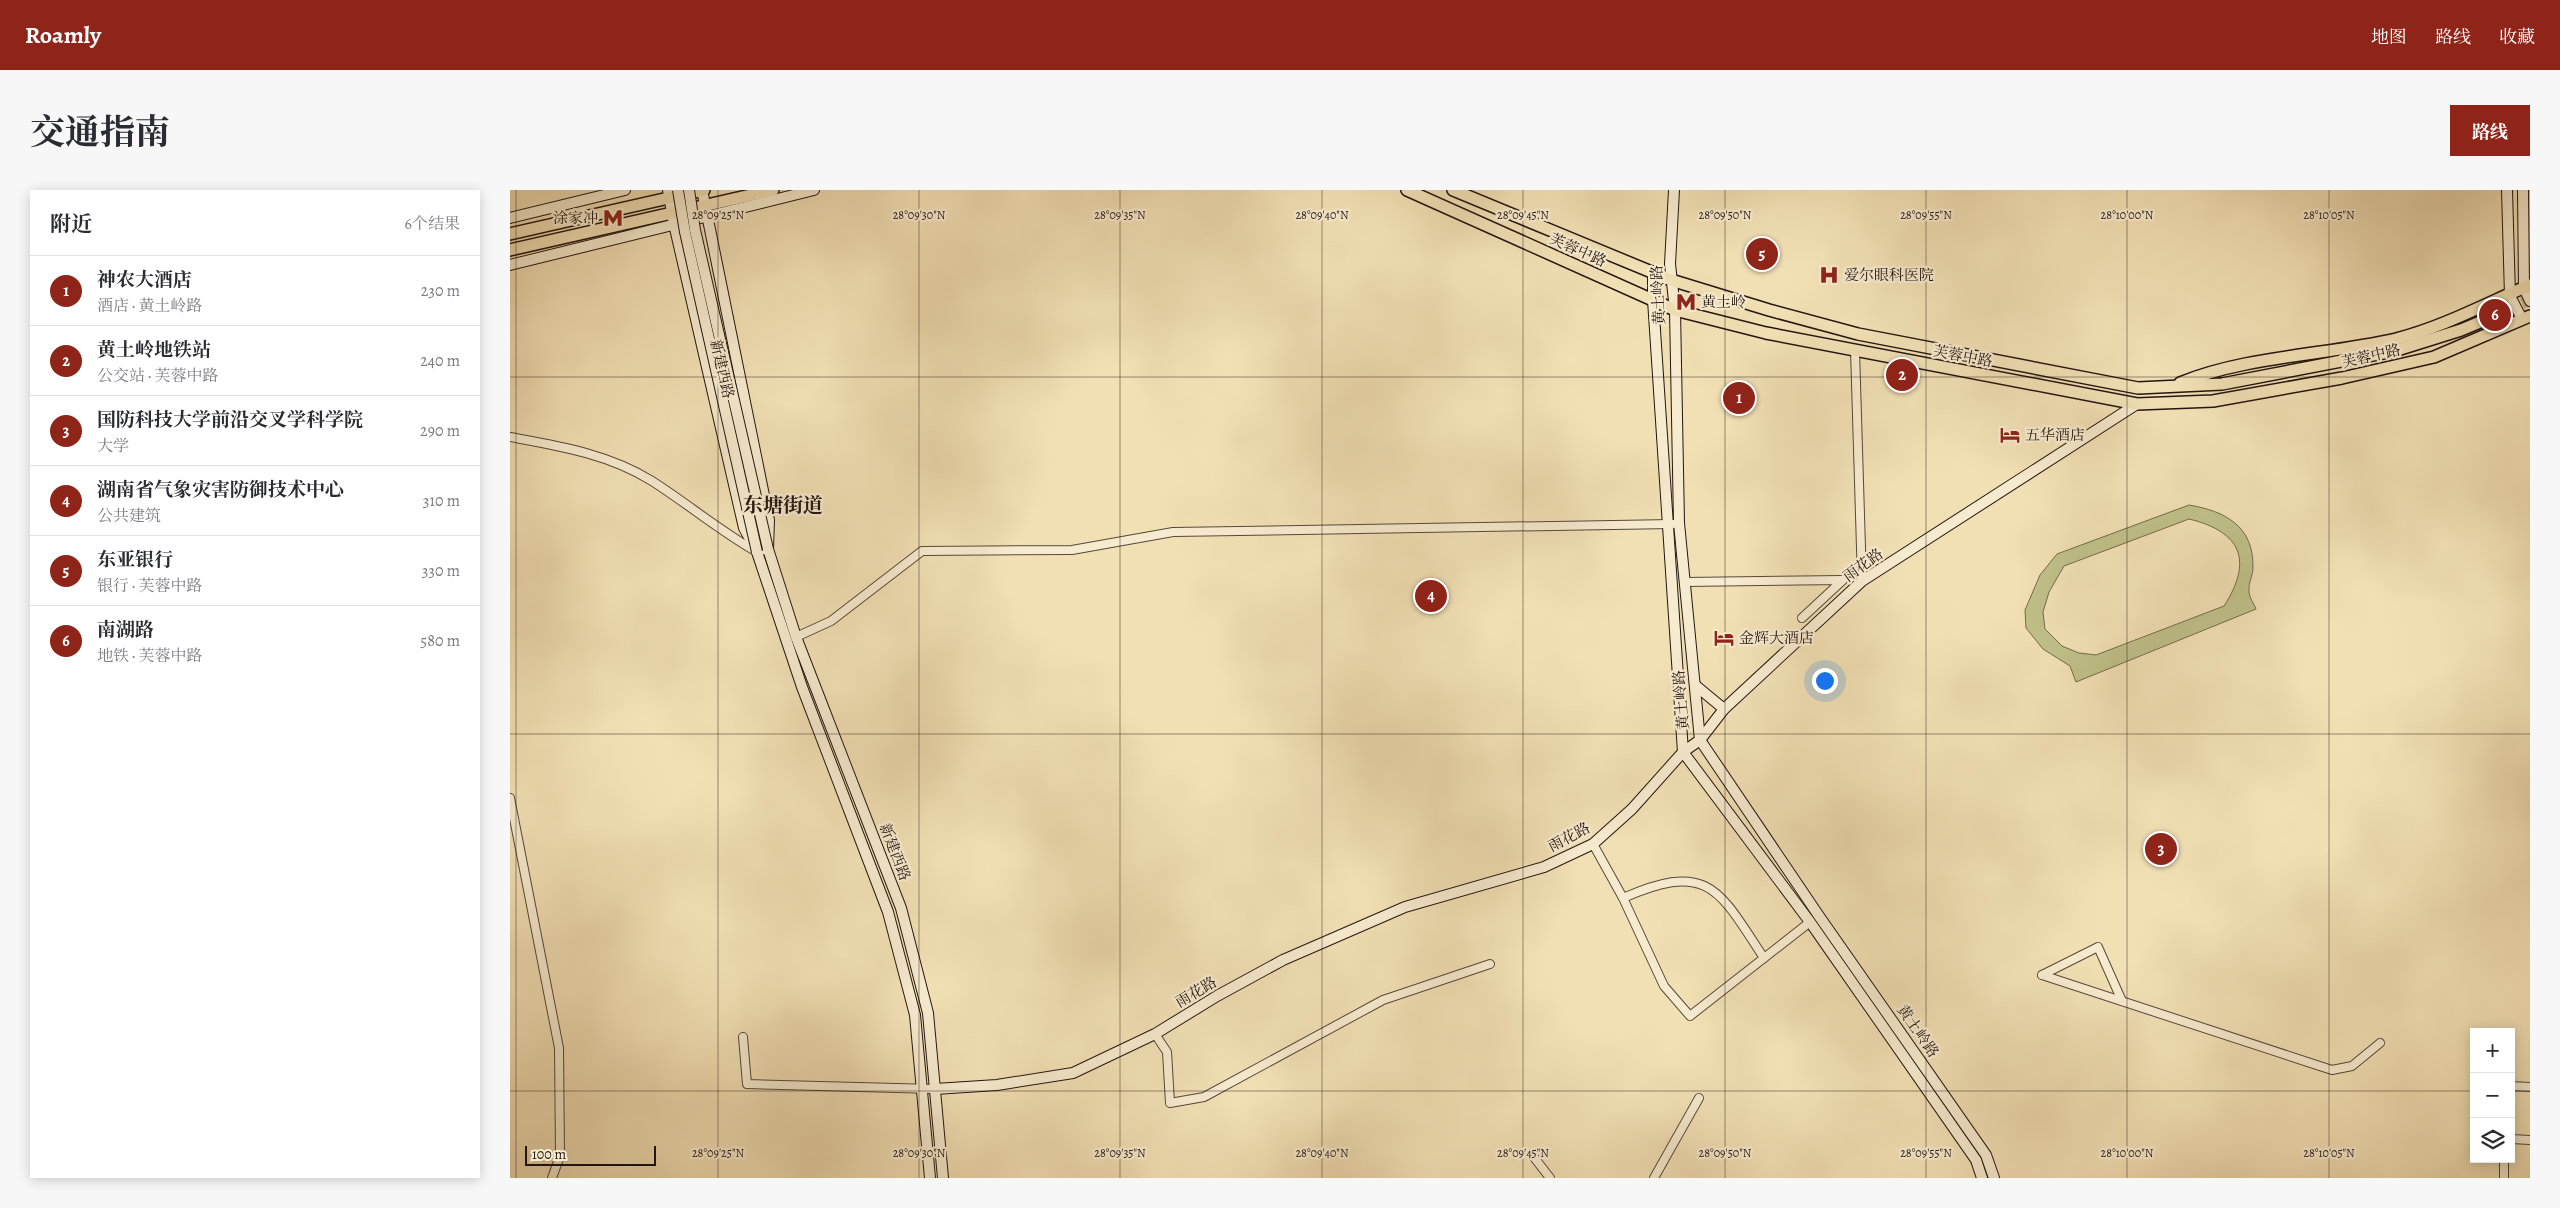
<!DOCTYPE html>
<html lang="zh">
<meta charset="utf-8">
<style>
:root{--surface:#fff;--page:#f7f7f7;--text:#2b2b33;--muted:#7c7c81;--line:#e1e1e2;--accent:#8f2418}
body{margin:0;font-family:Alegreya,"Noto Serif SC",serif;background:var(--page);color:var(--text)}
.controls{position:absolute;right:15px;bottom:15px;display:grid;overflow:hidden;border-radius:0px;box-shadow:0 2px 12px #0003}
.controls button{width:45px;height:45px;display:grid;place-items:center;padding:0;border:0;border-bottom:1px solid var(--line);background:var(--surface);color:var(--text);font:25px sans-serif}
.scale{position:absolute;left:15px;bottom:12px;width:131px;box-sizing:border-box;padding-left:5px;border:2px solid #231510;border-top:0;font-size:14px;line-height:18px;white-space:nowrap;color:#231510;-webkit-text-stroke:4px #f7ebcf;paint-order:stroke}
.you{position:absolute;left:1314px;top:490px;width:18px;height:18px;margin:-12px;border:4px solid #fff;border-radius:50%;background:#1a73e8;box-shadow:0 0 0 8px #1a73e833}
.badge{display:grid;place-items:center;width:32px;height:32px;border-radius:50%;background:var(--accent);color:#fff;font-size:16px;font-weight:700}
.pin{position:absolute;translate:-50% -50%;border:2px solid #fff;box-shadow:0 1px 5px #0006}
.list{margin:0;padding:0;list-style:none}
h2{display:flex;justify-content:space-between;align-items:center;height:65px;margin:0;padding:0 20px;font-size:21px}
h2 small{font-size:16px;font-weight:400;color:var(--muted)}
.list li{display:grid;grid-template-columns:32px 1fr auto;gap:15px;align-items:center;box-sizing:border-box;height:70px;padding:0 20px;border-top:1px solid var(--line)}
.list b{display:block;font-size:19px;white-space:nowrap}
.list p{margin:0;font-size:16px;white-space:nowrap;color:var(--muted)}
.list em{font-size:16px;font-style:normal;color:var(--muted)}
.icon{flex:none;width:28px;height:28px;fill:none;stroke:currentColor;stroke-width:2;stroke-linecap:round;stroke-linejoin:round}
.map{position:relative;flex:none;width:2020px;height:988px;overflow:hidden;border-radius:0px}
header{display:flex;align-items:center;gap:30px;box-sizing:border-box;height:70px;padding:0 25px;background:var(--accent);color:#fff}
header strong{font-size:24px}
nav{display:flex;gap:28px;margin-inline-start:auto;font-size:18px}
.intro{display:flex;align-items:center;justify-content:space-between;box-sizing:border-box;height:120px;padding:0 30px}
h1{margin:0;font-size:35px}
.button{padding:12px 22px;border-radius:0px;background:var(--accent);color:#fff;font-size:18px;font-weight:700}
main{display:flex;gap:30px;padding:0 30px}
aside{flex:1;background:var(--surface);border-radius:0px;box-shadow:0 2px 12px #0003}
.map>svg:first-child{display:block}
.garden{fill:#c0c18a;stroke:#726b4d;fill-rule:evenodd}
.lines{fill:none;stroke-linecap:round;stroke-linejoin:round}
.primary-tunnel{stroke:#c9b794;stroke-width:11;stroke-dasharray:11 5.5;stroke-linecap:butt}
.street-casing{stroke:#574839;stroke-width:10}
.secondary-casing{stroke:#231510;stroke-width:12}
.primary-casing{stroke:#231510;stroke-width:14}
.street{stroke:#f7ebcf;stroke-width:8}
.secondary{stroke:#f7ebcf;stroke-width:10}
.primary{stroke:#f2e0b5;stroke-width:11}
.secondary-bridge-casing{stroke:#231510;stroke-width:12;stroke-linecap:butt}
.secondary-bridge{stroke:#f7ebcf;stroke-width:10}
.ticks{fill:none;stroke:#231510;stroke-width:1;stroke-opacity:0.45}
.labels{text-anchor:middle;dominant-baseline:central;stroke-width:4.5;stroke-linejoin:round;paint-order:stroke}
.poi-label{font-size:15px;fill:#231510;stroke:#f7ebcf;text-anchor:start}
.street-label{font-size:15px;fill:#231510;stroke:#f7ebcf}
.district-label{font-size:20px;font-weight:bold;fill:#231510;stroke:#f7ebcf}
.ticks-label{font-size:12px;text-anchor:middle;fill:#231510;stroke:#f7ebcf;stroke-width:4.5;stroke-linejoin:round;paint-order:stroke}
</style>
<header>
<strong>Roamly</strong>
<nav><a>地图</a><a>路线</a><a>收藏</a></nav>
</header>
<div class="intro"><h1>交通指南</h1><a class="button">路线</a></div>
<main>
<aside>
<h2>附近<small>6个结果</small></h2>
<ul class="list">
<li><span class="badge">1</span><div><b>神农大酒店</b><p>酒店 · 黄土岭路</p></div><em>230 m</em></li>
<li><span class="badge">2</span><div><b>黄土岭地铁站</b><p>公交站 · 芙蓉中路</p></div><em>240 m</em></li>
<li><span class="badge">3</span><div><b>国防科技大学前沿交叉学科学院</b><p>大学</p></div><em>290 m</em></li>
<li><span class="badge">4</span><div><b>湖南省气象灾害防御技术中心</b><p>公共建筑</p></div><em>310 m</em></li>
<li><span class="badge">5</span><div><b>东亚银行</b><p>银行 · 芙蓉中路</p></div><em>330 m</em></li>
<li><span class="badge">6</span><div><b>南湖路</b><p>地铁 · 芙蓉中路</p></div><em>580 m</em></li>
</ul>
</aside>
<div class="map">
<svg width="2020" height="988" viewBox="0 0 2020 988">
<rect width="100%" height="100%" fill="#f2e0b5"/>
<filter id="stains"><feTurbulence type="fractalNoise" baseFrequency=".004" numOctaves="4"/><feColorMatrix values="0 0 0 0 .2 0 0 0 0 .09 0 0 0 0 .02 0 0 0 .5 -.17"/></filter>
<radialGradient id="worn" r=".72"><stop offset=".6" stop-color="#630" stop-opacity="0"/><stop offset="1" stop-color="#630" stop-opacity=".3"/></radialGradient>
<path class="garden" d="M1679,315c36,6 65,21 64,63 0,7 -5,16 -4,23 0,6 5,13 7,18l-180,73 -6,-16 -27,-17 -17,-21 -1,-18 15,-35 17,-21zM1679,329c53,13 64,42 35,87l-128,49 -17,-2 -17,-7 -17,-17 -2,-17 6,-20 15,-26z"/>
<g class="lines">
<polyline class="primary-tunnel" points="1982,127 2020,110"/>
<defs>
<g id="street">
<polyline points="1345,160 1352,391"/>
<path d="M0,247c49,9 99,17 142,44 36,23 68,50 105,71l11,-3"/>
<polyline points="1174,392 1333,390 1292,428"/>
<polyline points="286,447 321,431 412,361 562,360 663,342 1163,334"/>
<polyline points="0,608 49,858 50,966 42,988"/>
<polyline points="1083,654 1113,708 1154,796 1180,826 1300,732"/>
<path d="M1113,708c86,-38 96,-8 141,60"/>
<polyline points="1532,785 1822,880 1842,876 1870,853"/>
<polyline points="1532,785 1588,757 1612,811"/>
<polyline points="645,844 657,862 660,913 694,907 873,810 980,774"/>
<polyline points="233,847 237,894 425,899"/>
<polyline points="2001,896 2020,897"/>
<polyline points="2001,949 2020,950"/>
<polyline points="1023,966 1040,988"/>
<polyline points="1994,969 1994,988"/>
<polyline points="1144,988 1189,908"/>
</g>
<g id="secondary">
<polyline points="158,0 164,34 234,338 247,362 292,497 378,722 405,825 420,988"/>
<polyline points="192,0 259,330 258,359 286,447 391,718 418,823 433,988"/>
<polyline points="1164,0 1160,74 1165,120 1169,333 1190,550 1309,726 1476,965 1484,988"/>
<polyline points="1997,0 2000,106 2012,129"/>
<polyline points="2013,0 2014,98 2020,111"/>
<polyline points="0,28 115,0"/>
<polyline points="0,75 304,0"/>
<polyline points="1143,81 1143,110 1173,562 1300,732 1466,970 1472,988"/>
<polyline points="1185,495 1214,519"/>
<polyline points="425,899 487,895 563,883 645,844 707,806 773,770 895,717 1034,677 1083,654 1122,619 1173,562 1190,550 1214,519 1352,391 1627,214"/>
</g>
<g id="primary">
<polyline points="897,0 1165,120 1256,143 1627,214 1703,211 1832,188 1924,167 2020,126"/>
<polyline points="943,0 1161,90 1259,120 1348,144 1628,198 1712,194 1884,161 1951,140 1982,127"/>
<polyline points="0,44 194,0"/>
<polyline points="0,60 263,0"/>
<path d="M1670,193c65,-27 147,-28 216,-44 47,-12 89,-35 134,-54"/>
</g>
</defs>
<use href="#street" class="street-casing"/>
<use href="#secondary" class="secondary-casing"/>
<use href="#primary" class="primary-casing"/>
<use href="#street" class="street"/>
<use href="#secondary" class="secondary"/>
<use href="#primary" class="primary"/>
<defs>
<g id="secondary-bridge">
<polyline points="168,0 175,42 247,362"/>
<polyline points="179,0 185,40 258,359"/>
</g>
</defs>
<use href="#secondary-bridge" class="secondary-bridge-casing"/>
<use href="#secondary-bridge" class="secondary-bridge"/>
</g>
<path class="ticks" d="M6,0v988M208,0v988M409,0v988M610,0v988M812,0v988M1013,0v988M1215,0v988M1416,0v988M1617,0v988M1819,0v988M0,187h2020M0,544h2020M0,901h1964M2001,901h19"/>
<defs>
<symbol id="metro-bare" viewBox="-9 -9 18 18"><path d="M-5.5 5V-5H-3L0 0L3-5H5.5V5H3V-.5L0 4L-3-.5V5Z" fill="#8f2418" stroke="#f7ebcf" stroke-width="2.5" paint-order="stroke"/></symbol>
<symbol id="hospital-bare" viewBox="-9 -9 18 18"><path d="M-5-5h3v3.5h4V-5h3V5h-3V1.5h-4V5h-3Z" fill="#8f2418" stroke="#f7ebcf" stroke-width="2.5" paint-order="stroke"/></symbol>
<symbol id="hotel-bare" viewBox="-9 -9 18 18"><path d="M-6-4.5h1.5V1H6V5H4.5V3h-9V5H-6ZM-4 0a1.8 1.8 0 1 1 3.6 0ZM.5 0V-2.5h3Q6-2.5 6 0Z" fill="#8f2418" stroke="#f7ebcf" stroke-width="2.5" paint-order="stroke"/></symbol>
</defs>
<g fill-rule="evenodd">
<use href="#metro-bare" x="89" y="14" width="28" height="28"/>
<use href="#hospital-bare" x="1305" y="71" width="28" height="28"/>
<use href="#metro-bare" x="1162" y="98" width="28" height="28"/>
<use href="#hotel-bare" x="1486" y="231" width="28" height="28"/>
<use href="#hotel-bare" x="1200" y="434" width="28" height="28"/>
</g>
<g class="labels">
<g class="poi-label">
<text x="88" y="28" text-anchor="end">涂家冲</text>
<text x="1334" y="85">爱尔眼科医院</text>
<text x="1191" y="112">黄土岭</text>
<text x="1515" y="245">五华酒店</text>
<text x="1229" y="448">金辉大酒店</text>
</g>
<g class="street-label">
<text transform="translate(1068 60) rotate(24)">芙蓉中路</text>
<text transform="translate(1148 105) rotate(-93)">黄土岭路</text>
<text transform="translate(1453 166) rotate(11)">芙蓉中路</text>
<text transform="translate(1861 166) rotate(-13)">芙蓉中路</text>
<text transform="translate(212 179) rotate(77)">新建西路</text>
<text transform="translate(1353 375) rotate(-36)">雨花路</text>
<text transform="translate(1171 510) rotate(-95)">黄土岭路</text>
<text transform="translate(1059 647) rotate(-28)">雨花路</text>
<text transform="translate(385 662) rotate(69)">新建西路</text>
<text transform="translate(686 802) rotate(-31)">雨花路</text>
<text transform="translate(1408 841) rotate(55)">黄土岭路</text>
</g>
<g class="district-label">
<text x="273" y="315">东塘街道</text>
</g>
</g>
<g class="ticks-label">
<text x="208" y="29">28°09'25"N</text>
<text x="409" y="29">28°09'30"N</text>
<text x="610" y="29">28°09'35"N</text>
<text x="812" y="29">28°09'40"N</text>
<text x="1013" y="29">28°09'45"N</text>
<text x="1215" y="29">28°09'50"N</text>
<text x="1416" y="29">28°09'55"N</text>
<text x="1617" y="29">28°10'00"N</text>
<text x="1819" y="29">28°10'05"N</text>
<text x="208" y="967">28°09'25"N</text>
<text x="409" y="967">28°09'30"N</text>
<text x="610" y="967">28°09'35"N</text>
<text x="812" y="967">28°09'40"N</text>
<text x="1013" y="967">28°09'45"N</text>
<text x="1215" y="967">28°09'50"N</text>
<text x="1416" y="967">28°09'55"N</text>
<text x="1617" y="967">28°10'00"N</text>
<text x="1819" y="967">28°10'05"N</text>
</g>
<rect width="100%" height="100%" filter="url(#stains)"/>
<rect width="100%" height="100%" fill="url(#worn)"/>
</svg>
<div class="controls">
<button>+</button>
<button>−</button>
<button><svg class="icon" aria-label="layers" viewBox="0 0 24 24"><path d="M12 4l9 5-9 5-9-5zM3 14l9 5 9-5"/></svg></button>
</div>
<div class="scale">100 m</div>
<div class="you"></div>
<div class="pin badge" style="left:1229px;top:208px">1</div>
<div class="pin badge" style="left:1392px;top:185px">2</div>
<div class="pin badge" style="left:1651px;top:659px">3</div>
<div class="pin badge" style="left:921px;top:406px">4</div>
<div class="pin badge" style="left:1252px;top:64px">5</div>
<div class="pin badge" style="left:1985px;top:125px">6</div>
</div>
</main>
